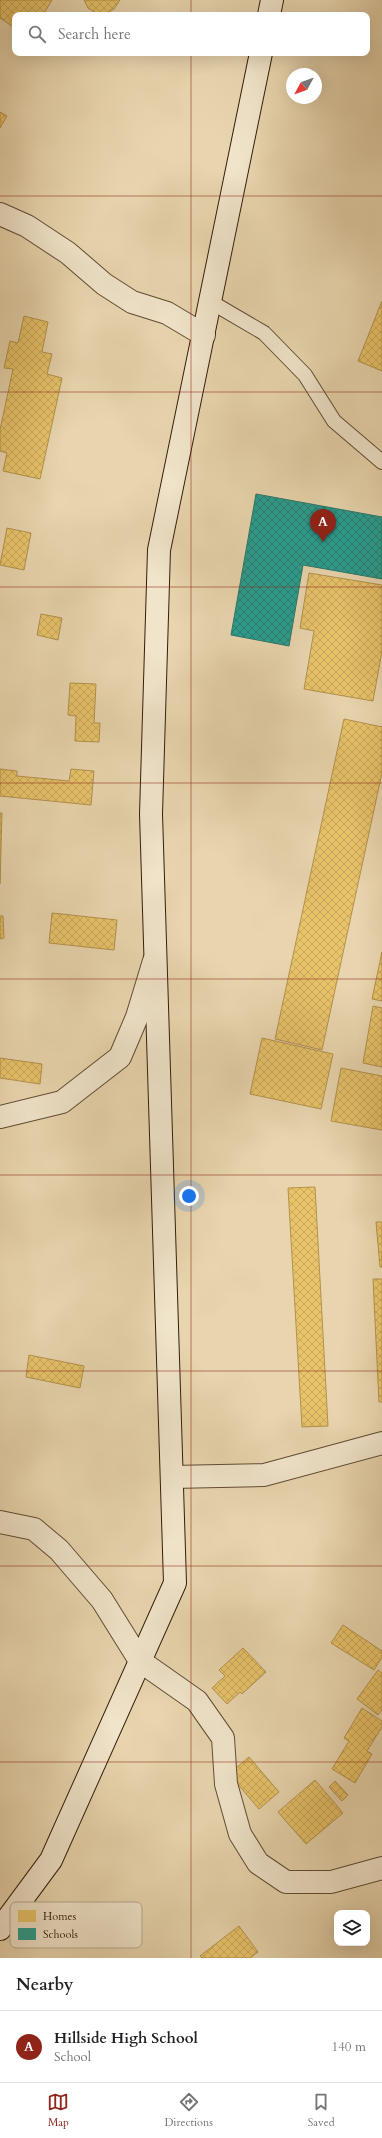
<!DOCTYPE html>
<style>
:root{--surface:#fff;--page:#f2f2f2;--text:#202124;--muted:#757577;--line:#e0e0e0;--accent:#8f2418}
body{margin:0;font-family:Cardo,serif;background:var(--page);color:var(--text)}
.controls{position:absolute;right:12px;bottom:12px;display:grid;overflow:hidden;border-radius:8px;box-shadow:0 4px 16px #0002}
.controls button{width:36px;height:36px;display:grid;place-items:center;padding:0;border:0;border-bottom:1px solid var(--line);background:var(--surface);color:var(--text);font:20px sans-serif}
.compass{position:absolute;left:286px;top:68px;width:36px;height:36px;border-radius:50%;background:var(--surface);box-shadow:0 4px 16px #0002;rotate:229deg}
.you{position:absolute;left:189px;top:1196px;width:14px;height:14px;margin:-10px;border:3px solid #fff;border-radius:50%;background:#1a73e8;box-shadow:0 0 0 6px #1a73e833}
.badge{display:grid;place-items:center;width:26px;height:26px;border-radius:50%;background:var(--accent);color:#fff;font-size:13px;font-weight:700}
.pin{position:absolute;translate:-50% -33px;filter:drop-shadow(0 1px 2px #0008)}
.pin::after{content:'';position:absolute;top:21px;width:14px;height:12px;background:inherit;clip-path:polygon(0 0,100% 0,50% 100%)}
.list{margin:0;padding:0;list-style:none}
h2{display:flex;justify-content:space-between;align-items:center;height:52px;margin:0;padding:0 16px;font-size:17px}
h2 small{font-size:13px;font-weight:400;color:var(--muted)}
.list li{display:grid;grid-template-columns:26px 1fr auto;gap:12px;align-items:center;box-sizing:border-box;height:72px;padding:0 16px;border-top:1px solid var(--line)}
.list b{display:block;font-size:15px;white-space:nowrap}
.list p{margin:0;font-size:13px;white-space:nowrap;color:var(--muted)}
.list em{font-size:13px;font-style:normal;color:var(--muted)}
.icon{flex:none;width:22px;height:22px;fill:none;stroke:currentColor;stroke-width:2;stroke-linecap:round;stroke-linejoin:round}
.map{position:relative;flex:none;width:382px;height:1958px;overflow:hidden}
.search{position:absolute;background:var(--surface);box-shadow:0 4px 16px #0002;left:12px;right:12px;top:12px;height:44px;display:flex;align-items:center;gap:10px;box-sizing:border-box;padding:0 14px;border-radius:8px;color:var(--muted);font-size:15px}
.sheet{height:124px;background:var(--surface)}
nav{display:flex;justify-content:space-around;align-items:center;box-sizing:border-box;height:56px;border-top:1px solid var(--line);background:var(--surface);font-size:11px;color:var(--muted)}
nav a{display:grid;justify-items:center;gap:2px}
nav .on{color:var(--accent)}
.map>svg:first-child{display:block}
.homes{fill:url(#homes-cross-hatch);stroke:#b2924d}
.schools{fill:url(#schools-cross-hatch);stroke:#2d7767}
.lines{fill:none;stroke-linecap:round;stroke-linejoin:round}
.lane-casing{stroke:#604b33;stroke-width:16}
.street-casing{stroke:#604b33;stroke-width:24}
.secondary-casing{stroke:#331d0a;stroke-width:24}
.lane{stroke:#f0e4ca;stroke-width:14}
.street{stroke:#f0e4ca;stroke-width:22}
.secondary{stroke:#f0e4ca;stroke-width:22}
.grid{fill:none;stroke:#8f2418;stroke-width:1;stroke-opacity:0.55}
.key{fill:#f0e4ca;stroke:#b7a890;stroke-width:1}
.key-label{font-size:11px;fill:#331d0a}
</style>
<div class="map">
<svg width="382" height="1958" viewBox="0 0 382 1958">
<defs>
<pattern id="homes-cross-hatch" width="8" height="8" patternUnits="userSpaceOnUse"><rect width="8" height="8" fill="#e9c46a"/><path d="M0 0l8 8M0 8l8-8" fill="none" stroke="#c8a85b"/></pattern>
<pattern id="schools-cross-hatch" width="8" height="8" patternUnits="userSpaceOnUse"><rect width="8" height="8" fill="#2a9d8f"/><path d="M0 0l8 8M0 8l8-8" fill="none" stroke="#257f73"/></pattern>
</defs>
<rect width="100%" height="100%" fill="#e8d5ae"/>
<filter id="stains"><feTurbulence type="fractalNoise" baseFrequency=".005" numOctaves="4"/><feColorMatrix values="0 0 0 0 .2 0 0 0 0 .09 0 0 0 0 .02 0 0 0 .5 -.17"/></filter>
<radialGradient id="worn" r=".72"><stop offset=".6" stop-color="#630" stop-opacity="0"/><stop offset="1" stop-color="#630" stop-opacity=".3"/></radialGradient>
<g class="homes">
<polygon points="0,0 52,0 43,15 15,15 15,28 0,18"/>
<polygon points="84,0 120,0 114,9 105,14 96,13 88,8"/>
<polygon points="0,112 7,116 0,128"/>
<polygon points="382,301 382,371 358,361"/>
<polygon points="24,316 48,322 42,352 52,354 47,374 62,378 40,479 3,471 7,453 0,451 0,430 13,369 4,368 10,341 18,343"/>
<polygon points="7,528 31,533 24,570 0,565"/>
<polygon points="309,573 382,585 382,651 373,701 304,689 314,631 300,628"/>
<polygon points="41,614 62,618 58,640 37,635"/>
<polygon points="70,683 96,684 94,723 100,723 99,742 75,741 76,716 68,715"/>
<polygon points="344,719 382,727 382,773 322,1050 275,1039"/>
<polygon points="0,769 17,771 17,776 69,781 71,769 94,771 91,805 0,796"/>
<polygon points="0,813 2,813 0,884"/>
<polygon points="52,913 117,920 114,950 49,943"/>
<polygon points="0,916 3,916 4,938 0,939"/>
<polygon points="382,952 382,1001 372,999"/>
<polygon points="373,1006 382,1008 382,1067 363,1063"/>
<polygon points="262,1038 333,1054 321,1109 250,1094"/>
<polygon points="0,1058 42,1064 40,1084 0,1078"/>
<polygon points="341,1068 382,1076 382,1130 331,1121"/>
<polygon points="315,1187 328,1426 302,1427 288,1188"/>
<polygon points="376,1222 382,1222 382,1267 380,1267"/>
<polygon points="373,1279 382,1279 382,1402 379,1402"/>
<polygon points="29,1355 84,1366 80,1388 26,1377"/>
<polygon points="343,1625 382,1651 382,1657 374,1670 331,1643"/>
<polygon points="243,1648 266,1672 242,1694 240,1692 227,1704 212,1688 225,1676 219,1670"/>
<polygon points="378,1670 382,1673 382,1710 378,1715 357,1699"/>
<polygon points="362,1708 382,1721 382,1727 367,1751 372,1754 355,1783 332,1769 349,1741 344,1738"/>
<polygon points="249,1757 279,1792 259,1809 229,1774"/>
<polygon points="315,1780 343,1813 306,1844 278,1812"/>
<polygon points="335,1781 348,1795 342,1801 329,1787"/>
<polygon points="239,1926 258,1952 250,1958 202,1958 200,1956"/>
</g>
<polygon class="schools" points="256,494 382,517 382,579 303,565 289,646 231,635"/>
<g class="lines">
<defs>
<polyline id="lane" points="211,302 264,333 305,375 334,421 382,462"/>
<g id="street">
<polyline points="0,214 27,226 68,253 104,284 132,302 167,313 204,335"/>
<polyline points="0,1117 62,1102 120,1057 137,1017 154,961"/>
<polyline points="172,1477 264,1475 382,1443"/>
<polyline points="0,1522 34,1529 59,1550 102,1600 140,1661 197,1701 223,1738 226,1784 240,1834 258,1863 286,1882 331,1882 382,1868"/>
</g>
<g id="secondary">
<polyline points="269,15 272,0"/>
<polyline points="0,1929 51,1860 175,1583 151,814 159,550 261,53"/>
</g>
</defs>
<use href="#lane" class="lane-casing"/>
<use href="#street" class="street-casing"/>
<use href="#secondary" class="secondary-casing"/>
<use href="#lane" class="lane"/>
<use href="#street" class="street"/>
<use href="#secondary" class="secondary"/>
</g>
<path class="grid" d="M191,0v15M191,53v1905M0,196h382M0,392h382M0,587h382M0,783h382M0,979h382M0,1175h382M0,1371h382M0,1566h382M0,1762h382"/>
<rect x="10" y="1902" width="132" height="46" rx="6" class="key"/>
<rect x="18" y="1910" width="18" height="12" fill="#e9c46a"/>
<rect x="18" y="1928" width="18" height="12" fill="#2a9d8f"/>
<g class="key-label">
<text x="43" y="1920">Homes</text>
<text x="43" y="1938">Schools</text>
</g>
<rect width="100%" height="100%" filter="url(#stains)"/>
<rect width="100%" height="100%" fill="url(#worn)"/>
</svg>
<div class="controls">
<button><svg class="icon" aria-label="layers" viewBox="0 0 24 24"><path d="M12 4l9 5-9 5-9-5zM3 14l9 5 9-5"/></svg></button>
</div>
<svg class="compass" viewBox="-18 -18 36 36"><path d="M0-13l5 13h-10z" fill="#e53935"/><path d="M0 13l5-13h-10z" fill="#757577"/></svg>
<div class="you"></div>
<div class="pin badge" style="left:323px;top:542px">A</div>
<div class="search"><svg class="icon" aria-label="search" viewBox="0 0 24 24"><circle cx="10" cy="10" r="6"/><path d="M15 15l6 6"/></svg>Search here</div>
</div>
<section class="sheet">
<h2>Nearby<small></small></h2>
<ul class="list">
<li><span class="badge">A</span><div><b>Hillside High School</b><p>School</p></div><em>140 m</em></li>
</ul>
</section>
<nav>
<a class="on"><svg class="icon" aria-label="map" viewBox="0 0 24 24"><path d="M3 6l6-2 6 2 6-2v14l-6 2-6-2-6 2zM9 4v14M15 6v14"/></svg>Map</a>
<a><svg class="icon" aria-label="directions" viewBox="0 0 24 24"><path d="M12 3l9 9-9 9-9-9zM9 14v-3h6M13 9l2 2-2 2"/></svg>Directions</a>
<a><svg class="icon" aria-label="saved" viewBox="0 0 24 24"><path d="M7 4h10v16l-5-4-5 4z"/></svg>Saved</a>
</nav>
